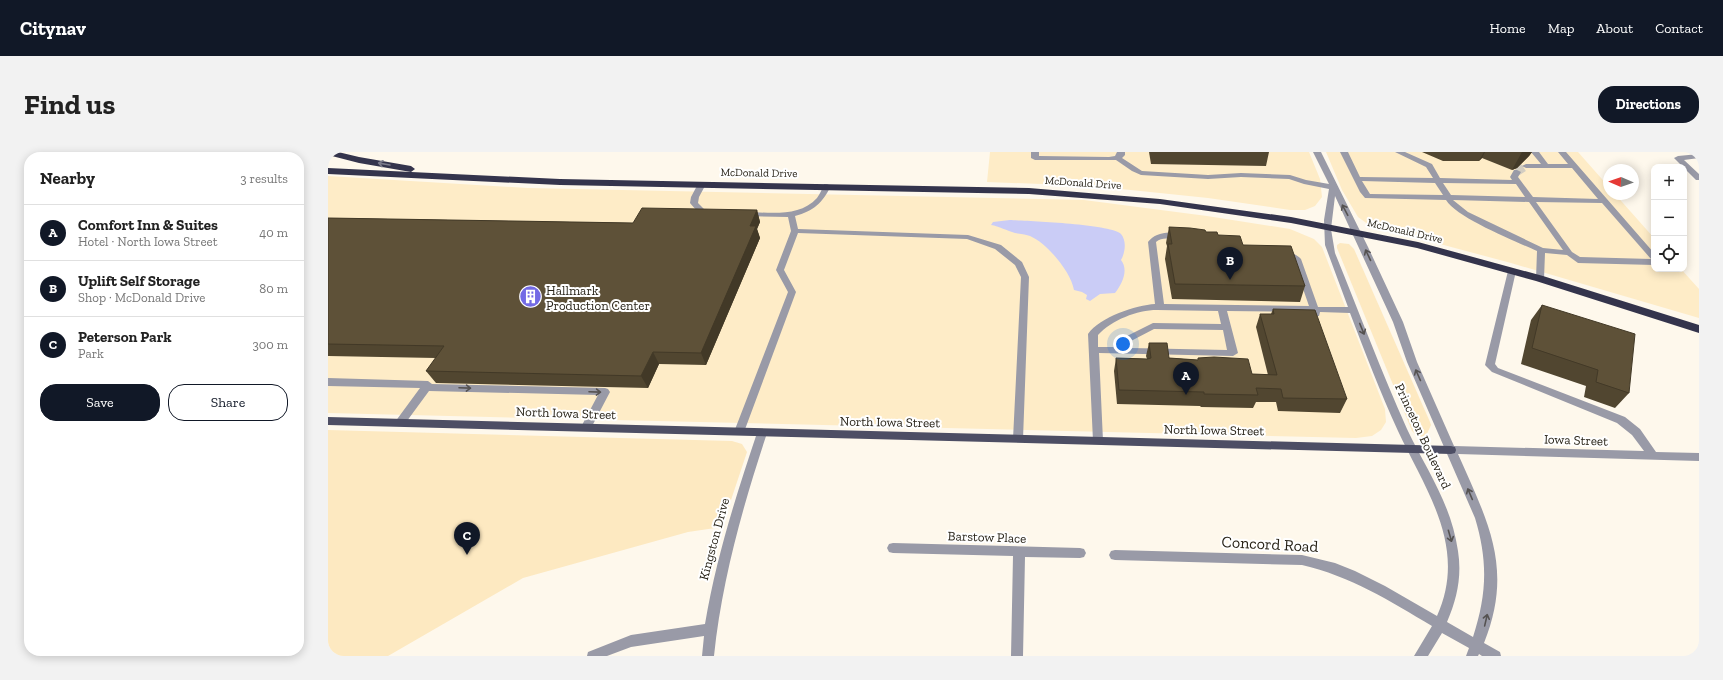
<!DOCTYPE html>
<meta charset="utf-8">
<style>
:root{--surface:#fff;--page:#f2f2f2;--text:#222;--muted:#767676;--line:#e0e0e0;--accent:#111827}
body{margin:0;font-family:"Zilla Slab",serif;background:var(--page);color:var(--text)}
.controls{position:absolute;right:12px;top:12px;display:grid;overflow:hidden;border-radius:8px;box-shadow:0 2px 10px #0003}
.controls button{width:36px;height:36px;display:grid;place-items:center;padding:0;border:0;border-bottom:1px solid var(--line);background:var(--surface);color:var(--text);font:20px sans-serif}
.compass{position:absolute;left:1275px;top:12px;width:36px;height:36px;border-radius:50%;background:var(--surface);box-shadow:0 2px 10px #0003;rotate:272deg}
.you{position:absolute;left:795px;top:192px;width:14px;height:14px;margin:-10px;border:3px solid #fff;border-radius:50%;background:#1a73e8;box-shadow:0 0 0 6px #1a73e833}
.badge{display:grid;place-items:center;width:26px;height:26px;border-radius:50%;background:var(--accent);color:#fff;font-size:13px;font-weight:700}
.pin{position:absolute;translate:-50% -33px;filter:drop-shadow(0 1px 2px #0008)}
.pin::after{content:'';position:absolute;top:21px;width:14px;height:12px;background:inherit;clip-path:polygon(0 0,100% 0,50% 100%)}
.list{margin:0;padding:0;list-style:none}
h2{display:flex;justify-content:space-between;align-items:center;height:52px;margin:0;padding:0 16px;font-size:17px}
h2 small{font-size:13px;font-weight:400;color:var(--muted)}
.list li{display:grid;grid-template-columns:26px 1fr auto;gap:12px;align-items:center;box-sizing:border-box;height:56px;padding:0 16px;border-top:1px solid var(--line)}
.list b{display:block;font-size:15px;white-space:nowrap}
.list p{margin:0;font-size:13px;white-space:nowrap;color:var(--muted)}
.list em{font-size:13px;font-style:normal;color:var(--muted)}
.actions{display:flex;gap:8px;padding:12px 16px}
.actions a{flex:1;padding:9px 0;border:1px solid var(--accent);border-radius:16px;text-align:center;font-size:14px;color:var(--accent)}
.actions .main{background:var(--accent);color:#fff}
.icon{flex:none;width:22px;height:22px;fill:none;stroke:currentColor;stroke-width:2;stroke-linecap:round;stroke-linejoin:round}
.map{position:relative;flex:none;width:1371px;height:504px;overflow:hidden;border-radius:16px}
header{display:flex;align-items:center;gap:24px;box-sizing:border-box;height:56px;padding:0 20px;background:var(--accent);color:#fff}
header strong{font-size:19px}
nav{display:flex;gap:22px;margin-inline-start:auto;font-size:14px}
.intro{display:flex;align-items:center;justify-content:space-between;box-sizing:border-box;height:96px;padding:0 24px}
h1{margin:0;font-size:28px}
.button{padding:10px 18px;border-radius:16px;background:var(--accent);color:#fff;font-size:14px;font-weight:700}
main{display:flex;gap:24px;padding:0 24px}
aside{flex:1;background:var(--surface);border-radius:16px;box-shadow:0 2px 10px #0003}
.map>svg:first-child{display:block}
.built{fill:#feecc7}
.green{fill:#fde9c1}
.water{fill:#caccf6}
.lines{fill:none;stroke-linecap:round;stroke-linejoin:round}
.minor-tunnel{stroke:#d3cdc1;stroke-width:8;stroke-dasharray:8 4;stroke-linecap:butt}
.minor{fill:#999aa7;fill-rule:evenodd}
.major{fill:#4d4e64;fill-rule:evenodd}
.highway{fill:#34344c;fill-rule:evenodd}
.wall{fill:#514630}
.shaded-wall{fill:#423927}
.building{fill:#5e5138;stroke:#423927}
.oneway{stroke:#7b7b8b}
.oneway2{stroke:#555251}
.labels{text-anchor:middle;dominant-baseline:central;stroke-width:4;stroke-linejoin:round;paint-order:stroke}
.far-street-label{font-size:11px;fill:#272217;stroke:#fff}
.poi-label{font-size:13px;fill:#272217;stroke:#fff;text-anchor:start}
.street-label{font-size:13px;fill:#272217;stroke:#fff}
.near-street-label{font-size:16px;fill:#272217;stroke:#fff}
</style>
<header>
<strong>Citynav</strong>
<nav><a>Home</a><a>Map</a><a>About</a><a>Contact</a></nav>
</header>
<div class="intro"><h1>Find us</h1><a class="button">Directions</a></div>
<main>
<aside>
<h2>Nearby<small>3 results</small></h2>
<ul class="list">
<li><span class="badge">A</span><div><b>Comfort Inn &amp; Suites</b><p>Hotel · North Iowa Street</p></div><em>40 m</em></li>
<li><span class="badge">B</span><div><b>Uplift Self Storage</b><p>Shop · McDonald Drive</p></div><em>80 m</em></li>
<li><span class="badge">C</span><div><b>Peterson Park</b><p>Park</p></div><em>300 m</em></li>
</ul>
<div class="actions"><a class="main">Save</a><a>Share</a></div>
</aside>
<div class="map">
<svg width="1371" height="504" viewBox="0 0 1371 504">
<rect width="100%" height="100%" fill="#fef8ec"/>
<g class="built">
<polygon points="662,0 981,0 992,27 994,45 987,54 977,58 962,58 880,46 764,34 659,30"/>
<polygon points="998,0 1250,0 1281,35 1281,42 1287,42 1326,86 1326,117 1353,117 1371,137 1371,166 1183,111 1041,73 1030,65 1014,38"/>
<polygon points="0,24 200,36 756,48 879,64 962,77 986,87 994,95 1057,257 1058,270 1053,278 1044,284 1028,286 0,261"/>
</g>
<g class="green">
<polygon points="1012,91 1021,92 1026,97 1102,270 1103,273 1098,284 1090,285 1084,279 1009,96 1009,93"/>
<polygon points="0,278 404,289 414,292 419,300 394,375 360,380 195,426 60,504 0,504"/>
</g>
<path class="water" d="M682,68c17,1 101,4 111,14 6,7 4,19 0,26 8,10 1,24 -6,33l-15,1 -10,7 -4,-2 1,-4 -5,-3 -8,-2c-3,-18 -27,-47 -44,-54 -5,-2 -10,-2 -15,-3 -8,-2 -16,-7 -24,-8l2,-3z"/>
<g class="lines">
<polyline class="minor-tunnel" points="1189,20 1198,14"/>
<g class="minor">
<path d="M703,0h8v4l70,1 6,-1 2,-4h8v3l-3,3 20,13 66,4 33,-2 49,2 16,5 23,4 -16,-32h8l47,95 35,75 14,40 37,84 190,5 -12,-16 -15,-12 -125,-51 -7,-7 23,-94 4,-3 4,3 -21,93 3,4 127,49 15,12 16,23 43,1v8l-241,-7c30,68 56,114 26,189l16,9 1,4h-19l-3,-2 -1,2h-12l3,-8 -27,-15 -14,23h-14l18,-30c-42,-25 -82,-50 -130,-61l-187,-5 -4,-1 -2,-4 2,-4 4,-1 187,5 33,8 20,8 30,15 52,30c31,-69 -11,-125 -39,-185 -18,-39 -33,-79 -48,-118l-30,-1 -1,4h-6l-2,-4 -84,-1 11,42 -5,3 -134,-3 4,88 -1,3h-8l-1,-3 -5,-107c12,-17 48,-29 67,-30l-7,-62c7,-10 26,-13 36,-5 -8,6 -19,-3 -28,5l8,62 145,2 -16,-46 -13,-5v-4c7,-1 16,3 21,8l17,48h30l-23,-62 -1,-25 5,-31 -25,-5 -15,-5 -48,-2 -33,2 -67,-4 -9,-4 -16,-11h-81l-4,-2zM1007,44l58,126 14,40 68,156c13,43 12,76 -2,119l-26,-15c10,-23 15,-46 11,-71 -7,-48 -31,-80 -51,-122 -26,-58 -48,-117 -72,-176l-4,-24zM829,158l61,1 3,13 -68,-1 -30,15 -1,9h-24v-12c14,-15 39,-25 59,-25zM826,177l69,1 4,20 -96,-2v-7z"/>
<path d="M1012,0h8l12,25 73,1 -7,-11 -31,-15h10l27,12 8,14 72,2 -2,-3 4,-7h3l4,2 -3,5 15,20 65,2 -26,-31h-46l-4,-2 4,-2h15l-10,-12h8l9,12h20l-10,-12h8l88,101v12l-76,-2 -11,-8 -22,-2 -1,26 -1,2h-6l-1,-2 1,-28c-22,-10 -80,-33 -91,-51l-81,-2 -5,-6zM1034,29l73,2 8,12 -73,-1zM1115,31l73,1 9,13 -74,-2zM1125,48l76,2 34,48 -20,-2 -75,-36zM1208,50l66,1 49,56 -71,-2 -8,-5z"/>
<polygon points="1371,2 1371,6 1356,8 1371,22 1371,28 1368,28 1346,6 1350,4"/>
<path d="M371,30h3l4,2 -7,13 -1,6 6,6 10,2v4c-10,1 -18,-4 -24,-12l1,-6z"/>
<path d="M496,32h3l4,2c-9,17 -17,25 -36,30l3,13 170,6 33,10 21,17 7,15 -6,162 -1,3h-8l-1,-3 8,-162 -6,-12 -20,-16 -28,-10 -169,-6 -14,37 12,22 -52,140 -1,3h-8l-1,-3 54,-140 -12,-22 15,-39 -3,-14 -43,-1 -4,-2 4,-2c24,0 54,6 72,-14 3,-4 5,-9 7,-14z"/>
<polygon points="0,226 100,229 104,232 277,236 280,237 282,240 262,278 254,278 253,275 270,243 101,239 76,273 68,273 67,270 92,236 0,234"/>
<path d="M434,277l4,1 1,3c-24,73 -45,146 -53,223h-12l2,-20 -73,11 -24,9h-20l1,-4 43,-17 74,-11c11,-66 31,-128 52,-191l1,-3z"/>
<polygon points="565,391 752,396 756,397 758,401 756,405 752,406 697,405 695,504 683,504 685,404 565,401 561,400 559,396 561,392"/>
</g>
<polygon class="major" points="0,265 1123,294 1127,295 1128,298 1127,301 1123,302 0,273"/>
<g class="highway">
<polygon points="0,0 10,0 31,5 83,14 87,17 83,20 31,11 0,3"/>
<polygon points="0,16 232,27 701,36 832,47 963,65 1090,90 1215,124 1371,173 1371,181 1208,129 1089,96 963,71 832,52 701,42 232,33 0,22"/>
</g>
</g>
<g class="wall">
<polygon points="821,0 941,0 938,14 823,12"/>
<polygon points="1094,0 1204,0 1201,4 1189,16 1184,18 1154,6 1151,9 1115,9"/>
<polygon points="429,58 432,70 429,77 432,86 378,213 331,212 320,236 108,231 98,219 108,206 0,204 0,66 305,71"/>
<polygon points="841,75 878,80 890,83 915,93 977,134 972,150 844,147 837,107 839,94 838,91"/>
<polygon points="1214,153 1301,241 1287,256 1256,245 1258,234 1193,212 1203,168"/>
<polygon points="945,157 1019,247 1012,261 950,259 948,250 928,250 925,256 873,255 872,254 789,252 786,219 788,206 819,207 818,204 821,191 841,206 870,208 870,206 924,222 940,223 928,175 932,162 943,162"/>
</g>
<g class="shaded-wall">
<polygon points="1156,0 1157,0 1154,6 1151,9"/>
<polygon points="1194,0 1204,0 1201,4 1189,16 1184,18"/>
<polygon points="429,58 432,70 429,77 432,86 378,213 373,201 422,74"/>
<polygon points="325,200 331,212 320,236 313,224"/>
</g>
<g class="building">
<polygon points="314,56 429,58 422,74 428,74 373,201 325,200 313,224 98,219 116,194 0,192 0,66 305,71"/>
<polygon points="841,75 862,76 877,78 878,80 889,80 890,83 912,84 915,93 963,94 977,134 847,132 840,92 844,92"/>
<polygon points="1214,153 1307,182 1301,241 1268,230 1270,218 1204,196"/>
<polygon points="945,157 987,158 1019,247 955,246 953,237 928,236 930,243 876,242 876,240 791,238 788,206 819,207 823,206 821,191 839,191 841,206 870,208 870,206 886,205 920,207 924,222 949,223 932,162 946,162"/>
</g>
<defs><path id="oneway-shaft" d="M-6 0H5M1.5-3L5.5 0L1.5 3" fill="none" stroke-width="1.6" stroke-linecap="round" stroke-linejoin="round"/></defs>
<use class="oneway" href="#oneway-shaft" transform="translate(56 12) rotate(-170)"/>
<g class="oneway2">
<use href="#oneway-shaft" transform="translate(1017 58) rotate(-118)"/>
<use href="#oneway-shaft" transform="translate(1040 103) rotate(-115)"/>
<use href="#oneway-shaft" transform="translate(1034 177) rotate(68)"/>
<use href="#oneway-shaft" transform="translate(1090 223) rotate(-114)"/>
<use href="#oneway-shaft" transform="translate(137 236) rotate(2)"/>
<use href="#oneway-shaft" transform="translate(267 240) rotate(2)"/>
<use href="#oneway-shaft" transform="translate(1142 342) rotate(-113)"/>
<use href="#oneway-shaft" transform="translate(1122 384) rotate(74)"/>
<use href="#oneway-shaft" transform="translate(1158 468) rotate(-77)"/>
</g>
<defs>
<symbol id="building-disc" viewBox="-11 -11 22 22"><circle r="9.5" fill="#736ae5" stroke="#fff"/><path d="M-4-6H4V6H1V3H-1V6H-4ZM-2.5-4.3h1.7v1.8h-1.7ZM.8-4.3h1.7v1.8H.8ZM-2.5-1h1.7V.8h-1.7ZM.8-1h1.7V.8H.8Z" fill="#fff"/></symbol>
</defs>
<g fill-rule="evenodd">
<use href="#building-disc" x="190" y="132" width="25" height="25"/>
</g>
<g class="labels">
<g class="far-street-label">
<text transform="translate(431 21) rotate(1)">McDonald Drive</text>
<text transform="translate(755 31) rotate(4)">McDonald Drive</text>
<text transform="translate(1077 79) rotate(13)">McDonald Drive</text>
</g>
<g class="poi-label">
<text x="218" y="138">Hallmark<tspan x="218" dy="15">Production Center</tspan></text>
</g>
<g class="street-label">
<text transform="translate(238 261) rotate(2)">North Iowa Street</text>
<text transform="translate(562 270) rotate(1)">North Iowa Street</text>
<text transform="translate(886 278) rotate(1)">North Iowa Street</text>
<text transform="translate(1095 284) rotate(65)">Princeton Boulevard</text>
<text transform="translate(1248 288) rotate(2)">Iowa Street</text>
<text transform="translate(659 385) rotate(2)">Barstow Place</text>
<text transform="translate(386 387) rotate(-75)">Kingston Drive</text>
</g>
<g class="near-street-label">
<text transform="translate(942 392) rotate(3)">Concord Road</text>
</g>
</g>
</svg>
<div class="controls">
<button>+</button>
<button>−</button>
<button><svg class="icon" aria-label="locate" viewBox="0 0 24 24"><circle cx="12" cy="12" r="6"/><path d="M12 2v4M12 18v4M2 12h4M18 12h4"/></svg></button>
</div>
<svg class="compass" viewBox="-18 -18 36 36"><path d="M0-13l5 13h-10z" fill="#e53935"/><path d="M0 13l5-13h-10z" fill="#767676"/></svg>
<div class="you"></div>
<div class="pin badge" style="left:858px;top:243px">A</div>
<div class="pin badge" style="left:902px;top:128px">B</div>
<div class="pin badge" style="left:139px;top:403px">C</div>
</div>
</main>
